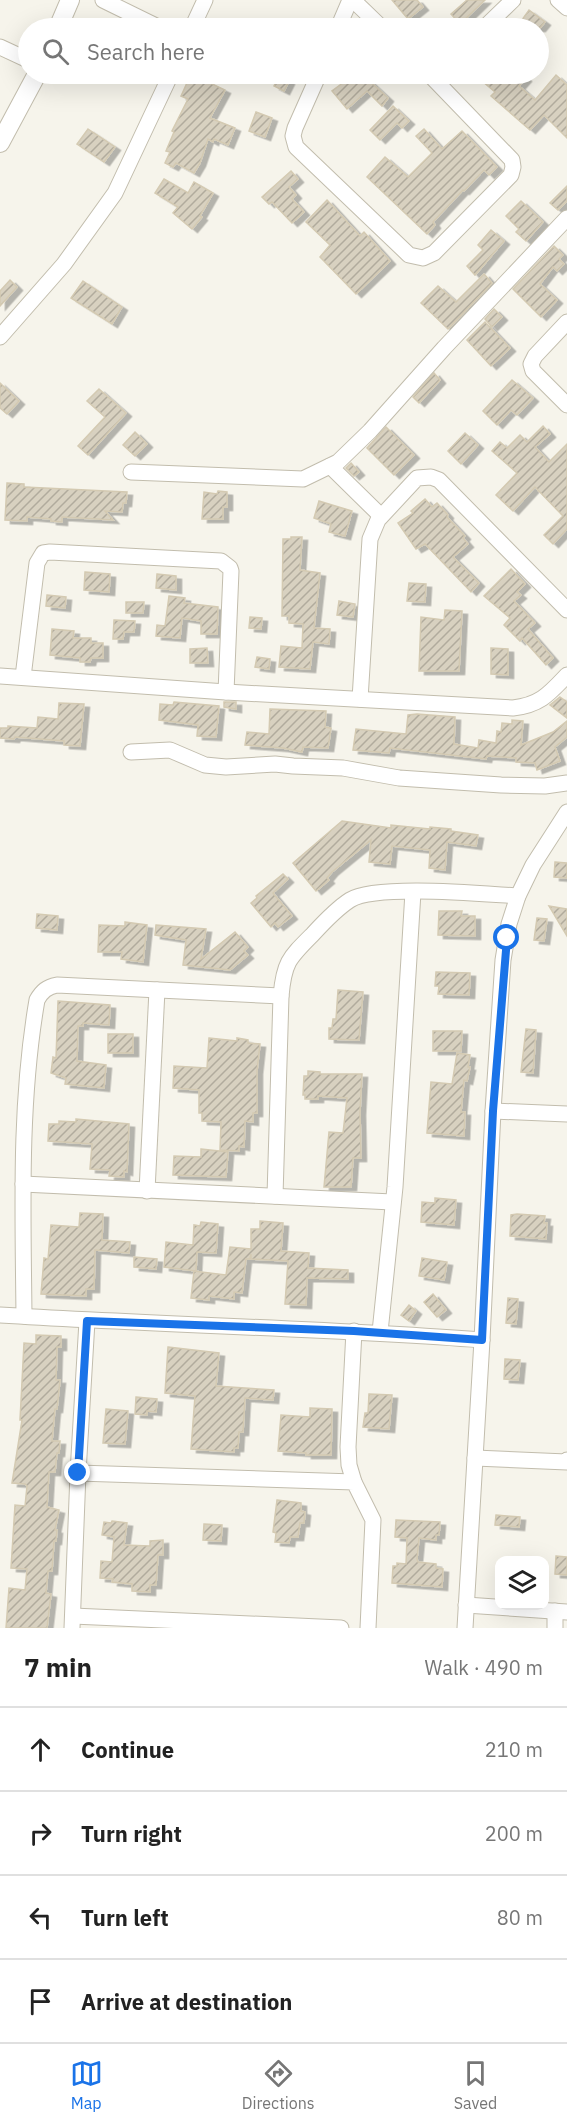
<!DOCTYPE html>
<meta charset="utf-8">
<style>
:root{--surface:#fff;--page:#f6f6f6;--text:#222;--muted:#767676;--line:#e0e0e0;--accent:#1a73e8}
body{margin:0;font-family:"IBM Plex Sans",sans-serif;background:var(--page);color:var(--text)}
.controls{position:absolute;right:18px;bottom:18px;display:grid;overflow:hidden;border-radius:12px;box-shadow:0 6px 24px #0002}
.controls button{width:54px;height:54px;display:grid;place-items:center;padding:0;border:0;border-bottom:2px solid var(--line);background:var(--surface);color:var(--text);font:30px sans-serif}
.stop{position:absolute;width:18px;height:18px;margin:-14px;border:4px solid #1a73e8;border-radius:50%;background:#fff}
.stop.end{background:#1a73e8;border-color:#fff;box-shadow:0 2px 6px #0008}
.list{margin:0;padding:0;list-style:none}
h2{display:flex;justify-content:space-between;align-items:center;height:78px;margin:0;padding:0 24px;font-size:26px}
h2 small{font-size:20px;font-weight:400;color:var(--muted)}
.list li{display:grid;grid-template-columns:39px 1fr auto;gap:18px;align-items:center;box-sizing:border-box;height:84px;padding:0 24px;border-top:2px solid var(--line)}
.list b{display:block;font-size:22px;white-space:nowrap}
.list em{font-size:20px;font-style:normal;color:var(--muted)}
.icon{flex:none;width:33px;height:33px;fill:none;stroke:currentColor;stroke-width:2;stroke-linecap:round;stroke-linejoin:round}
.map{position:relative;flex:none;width:567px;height:1628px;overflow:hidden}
.search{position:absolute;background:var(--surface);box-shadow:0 6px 24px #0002;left:18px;right:18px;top:18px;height:66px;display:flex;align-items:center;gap:15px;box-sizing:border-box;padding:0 21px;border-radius:33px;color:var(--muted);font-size:22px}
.sheet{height:414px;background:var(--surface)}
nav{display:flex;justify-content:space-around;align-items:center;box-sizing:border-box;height:84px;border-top:2px solid var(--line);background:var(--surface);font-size:16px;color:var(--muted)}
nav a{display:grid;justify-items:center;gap:3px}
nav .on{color:var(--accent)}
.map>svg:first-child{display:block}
.building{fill:url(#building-hatch);stroke:#d4cab2;stroke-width:1.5;filter:url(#shadow)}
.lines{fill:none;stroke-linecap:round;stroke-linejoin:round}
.minor-casing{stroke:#c2bdad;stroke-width:17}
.tertiary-casing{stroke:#c2bdad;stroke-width:20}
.minor{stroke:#fff;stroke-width:15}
.tertiary{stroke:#fff;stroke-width:18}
.route{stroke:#1a73e8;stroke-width:8}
</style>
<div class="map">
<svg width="567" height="1628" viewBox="0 0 567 1628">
<defs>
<pattern id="building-hatch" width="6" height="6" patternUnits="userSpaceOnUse" patternTransform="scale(1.5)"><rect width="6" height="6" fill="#d8d1c0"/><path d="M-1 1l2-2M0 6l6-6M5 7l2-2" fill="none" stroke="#b1ab9d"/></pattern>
<filter id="shadow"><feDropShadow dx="5.5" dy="3.5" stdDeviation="0" flood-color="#0004"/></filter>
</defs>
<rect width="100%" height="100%" fill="#f6f4eb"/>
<g class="building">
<polygon points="392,0 417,0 423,7 408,19"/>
<polygon points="467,0 485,0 460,24 451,14"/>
<polygon points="529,10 545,22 540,28 524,28 519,24"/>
<polygon points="191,74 225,90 210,118 235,128 228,145 214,139 213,142 208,139 200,163 194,173 176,163 173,167 165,163 170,152 166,151 174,132 172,131 188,99 181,96"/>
<polygon points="336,74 362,74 388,98 382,106 367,91 347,109 332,91 344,82"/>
<polygon points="489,74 495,74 503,81 511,74 521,74 526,78 519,86 535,100 556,75 567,85 567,138 544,115 530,130 491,96 495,92 482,81"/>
<polygon points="279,76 289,81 284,91 274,86"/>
<polygon points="393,106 409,121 402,128 397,123 380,140 370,130"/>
<polygon points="256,112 272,118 265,137 249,131"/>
<polygon points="88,129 115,147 104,162 77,144"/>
<polygon points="424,129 442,149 462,131 497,167 489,175 484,170 464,191 463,190 433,222 435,225 427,234 367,177 385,157 408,177 432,153 416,136"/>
<polygon points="291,171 298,179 289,187 296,195 292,199 304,212 292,223 272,202 269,204 262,197"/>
<polygon points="164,179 188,193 194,182 213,193 200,216 202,217 192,229 173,213 178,207 155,193"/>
<polygon points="567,186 567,201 558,210 550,203"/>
<polygon points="327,200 360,236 364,232 390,261 356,294 320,257 330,245 306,222"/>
<polygon points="521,201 543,222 526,241 516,232 519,229 506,216"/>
<polygon points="491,230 504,241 475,275 467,266 483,250 478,245"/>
<polygon points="554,246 563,255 559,259 564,264 557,271 553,267 540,284 557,300 541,317 513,289"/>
<polygon points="484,274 492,283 448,329 421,303 438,286 456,302"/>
<polygon points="10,280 17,287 0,306 0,291"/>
<polygon points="83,281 122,307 112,324 71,298"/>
<polygon points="494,309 502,317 492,327 485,319"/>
<polygon points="485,322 510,348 491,366 467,340"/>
<polygon points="434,373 440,380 419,403 413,397"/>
<polygon points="512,380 533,398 517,415 511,410 497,425 483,411"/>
<polygon points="0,383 19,401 7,414 0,408"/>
<polygon points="99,389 126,413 88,455 78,446 105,417 87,401"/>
<polygon points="543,426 550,434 535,447 549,462 567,444 567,529 553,544 544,535 563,516 535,487 513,511 496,495 517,473 492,451 500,442 507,448 520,435 527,442"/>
<polygon points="386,427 414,455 394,475 367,448"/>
<polygon points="135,432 147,444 135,456 123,445"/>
<polygon points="465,433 478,445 461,464 448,451"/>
<polygon points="351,463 359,472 354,476 346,468"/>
<polygon points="7,483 24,484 24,487 127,492 126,503 123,503 122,512 105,511 113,520 62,517 62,522 51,521 51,519 27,517 27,521 5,520"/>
<polygon points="218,491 227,492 227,507 223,507 223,519 202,519 204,492 217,494"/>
<polygon points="425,499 432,507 437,503 448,515 447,517 465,536 463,538 468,544 453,557 479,583 471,592 425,544 416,549 398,523 413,513 411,511"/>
<polygon points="319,501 352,511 345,536 329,532 331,524 314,518"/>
<polygon points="291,537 302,537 300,570 320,573 314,628 330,629 329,644 313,642 310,669 279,667 281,646 302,648 303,624 289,623 289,616 282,616 283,539 291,539"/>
<polygon points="511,569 525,584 517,592 521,595 514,601 535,623 528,629 553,658 546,665 522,638 520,641 504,625 510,618 484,596"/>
<polygon points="85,572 110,574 109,592 84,590"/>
<polygon points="157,574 176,576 176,590 156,588"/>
<polygon points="409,583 426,584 425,602 407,601"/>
<polygon points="47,595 66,597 65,608 46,606"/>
<polygon points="169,596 185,598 184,603 218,607 217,634 201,634 201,621 182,618 180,638 156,636 157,625 165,626"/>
<polygon points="339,601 355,604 353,617 337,615"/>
<polygon points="126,602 144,602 143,613 126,613"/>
<polygon points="445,610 462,611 459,671 419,671 421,617 444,620"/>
<polygon points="250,617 262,618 261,629 249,628"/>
<polygon points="114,620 135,621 134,632 124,632 123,639 113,639"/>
<polygon points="52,629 74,631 73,638 91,638 91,643 103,643 103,658 91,658 90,662 80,662 80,658 50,655"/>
<polygon points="207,648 208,663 190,663 190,649"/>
<polygon points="491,648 508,649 508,675 491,674"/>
<polygon points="257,657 270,659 269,669 255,667"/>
<polygon points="560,697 567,702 567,718 550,705"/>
<polygon points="174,702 219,706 216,737 197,736 198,725 159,720 160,704 173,705"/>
<polygon points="224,702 236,702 236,709 224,707"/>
<polygon points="59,703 84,704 80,746 64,745 64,741 15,737 14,739 0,738 0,728 8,728 8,726 37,728 38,717 58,719"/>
<polygon points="270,709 326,711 325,727 331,728 328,748 303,747 302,752 283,748 245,745 247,732 269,734"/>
<polygon points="417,714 455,717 454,744 478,748 479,740 496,743 497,731 501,732 502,723 512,724 512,720 523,721 521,745 553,732 567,721 567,737 555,747 560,761 537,770 535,763 516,762 516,758 487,756 486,759 390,748 389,753 353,750 356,729 406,734 408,715"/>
<polygon points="342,821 391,828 391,825 430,829 430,827 451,829 451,831 478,835 476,846 447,842 445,870 429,868 430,850 392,846 390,864 369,862 371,840 332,872 327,878 329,880 316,891 293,863"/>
<polygon points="555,862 567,863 567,878 554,877"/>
<polygon points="283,874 288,879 273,893 292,916 278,927 275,923 271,927 251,903 257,898 256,896"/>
<polygon points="549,906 567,909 567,936"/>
<polygon points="439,911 462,911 461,916 475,916 475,936 438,935"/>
<polygon points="37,914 58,916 57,930 36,928"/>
<polygon points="537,918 547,919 544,941 534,940"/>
<polygon points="125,922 147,925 143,962 121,959 122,952 98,952 99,925 125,926"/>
<polygon points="156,925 206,929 201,959 235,932 248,947 244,951 248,955 230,970 183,965 186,940 155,935"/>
<polygon points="436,972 470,973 469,995 438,994 439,986 435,986"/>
<polygon points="338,990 363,992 359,1040 329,1039 329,1028 332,1028 333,1019 336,1019"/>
<polygon points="58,1001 110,1005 109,1025 83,1023 83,1026 78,1026 77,1061 106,1065 104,1088 65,1084 66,1078 51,1073 53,1057 56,1058"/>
<polygon points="526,1029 536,1030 533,1073 521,1072"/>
<polygon points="433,1031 462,1031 461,1051 433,1051"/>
<rect x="108" y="1034" width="25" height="19"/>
<polygon points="209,1038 237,1041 237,1038 248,1040 248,1043 260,1044 257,1071 257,1113 253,1113 253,1122 245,1121 244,1147 239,1146 239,1151 220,1150 221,1122 202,1121 202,1113 199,1113 199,1090 173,1088 174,1066 207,1068"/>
<polygon points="457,1053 470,1055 468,1067 470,1067 467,1081 464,1080 461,1112 465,1112 464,1136 427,1133 431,1082 452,1084"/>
<polygon points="308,1071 320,1072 320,1074 362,1074 360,1112 361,1158 353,1158 351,1187 324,1187 329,1132 343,1133 347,1098 318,1096 318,1099 305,1099 305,1095 303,1095 304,1076 308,1076"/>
<polygon points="76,1119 129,1124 127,1172 124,1171 124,1177 109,1176 110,1170 90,1169 92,1144 48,1141 49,1124 59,1124 59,1121 76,1122"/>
<polygon points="201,1149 228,1152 226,1177 173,1175 174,1156 201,1157"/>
<polygon points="435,1198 456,1200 454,1225 421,1222 422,1202 435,1203"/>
<polygon points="80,1213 103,1214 102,1240 130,1242 129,1253 95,1250 94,1289 86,1289 86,1296 41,1294 44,1258 48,1259 51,1225 79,1227"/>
<polygon points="517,1214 545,1216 544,1223 547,1223 546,1239 510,1236 511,1215"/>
<polygon points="260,1221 283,1223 281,1251 309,1253 308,1268 348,1270 348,1279 307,1278 306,1305 285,1304 288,1261 251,1259 251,1254 250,1259 246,1259 242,1293 234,1292 234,1299 209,1296 209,1300 191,1298 194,1271 226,1275 230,1247 251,1249 251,1229 260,1229"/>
<polygon points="201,1222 218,1224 216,1253 197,1252 196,1271 164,1267 166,1242 193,1245 194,1225 200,1226"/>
<polygon points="134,1257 157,1259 156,1269 134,1267"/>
<polygon points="422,1258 447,1262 444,1280 419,1276"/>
<polygon points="433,1294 446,1310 437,1317 424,1302"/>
<polygon points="508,1298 518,1299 516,1324 506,1323"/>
<polygon points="409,1305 416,1311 409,1321 401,1315"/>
<polygon points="36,1335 61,1336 61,1347 57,1347 56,1380 60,1380 57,1409 55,1409 52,1441 60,1441 59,1453 57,1453 55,1472 49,1472 47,1507 59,1510 55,1530 57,1530 56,1541 54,1541 52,1571 48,1571 46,1593 51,1594 47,1628 6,1628 9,1588 25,1590 27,1569 11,1568 15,1505 25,1506 27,1486 25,1484 12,1483 22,1420 20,1420 24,1343 36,1344"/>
<polygon points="168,1347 219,1353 216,1386 274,1390 273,1400 245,1398 243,1432 239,1432 238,1448 234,1448 234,1452 191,1449 195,1396 165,1393"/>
<polygon points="505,1359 520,1360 518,1380 504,1379"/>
<polygon points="369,1394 392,1395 389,1429 363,1427 365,1413 368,1413"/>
<polygon points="136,1397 157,1399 156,1412 147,1411 147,1415 135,1414"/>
<polygon points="310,1408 332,1409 331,1455 306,1455 306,1453 278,1451 281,1415 310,1417"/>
<polygon points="106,1409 128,1411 125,1444 103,1443"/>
<polygon points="277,1500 301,1503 301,1511 305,1512 304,1523 300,1523 298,1537 290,1537 289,1543 275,1542 276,1533 273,1532"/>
<polygon points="496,1515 520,1517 519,1527 495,1525"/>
<polygon points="396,1520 440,1522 439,1535 436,1535 436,1540 419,1538 417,1559 418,1562 436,1564 436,1568 443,1569 442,1587 392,1583 393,1566 397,1566 397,1563 406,1564 407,1538 395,1537"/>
<polygon points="112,1521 127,1523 124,1545 150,1546 150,1541 163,1540 163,1555 158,1555 156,1585 150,1585 150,1592 132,1591 132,1584 112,1582 113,1579 100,1578 101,1561 112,1562 114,1537 102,1535 104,1522 111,1523"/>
<polygon points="204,1524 222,1525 221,1541 203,1540"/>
<polygon points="556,1556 567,1557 567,1575 555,1574"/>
</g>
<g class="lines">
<defs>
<g id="minor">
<polyline points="103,0 160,28"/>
<polyline points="353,0 382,28"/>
<polyline points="558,0 567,8"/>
<polyline points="192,28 205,0"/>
<polyline points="338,28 350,0"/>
<polyline points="484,28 513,0"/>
<polyline points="0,47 28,60"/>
<polyline points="319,74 295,128 293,136 296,147 409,255 423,258 434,253 511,175 513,167 512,160 429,74"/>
<polyline points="567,322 535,356 531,364 533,371 567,405"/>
<polyline points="0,337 64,264 115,193 171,74"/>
<polyline points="330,466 381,516"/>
<polyline points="131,472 303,479 338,462 370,431 444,348 567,218"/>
<path d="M0,676l226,16 287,16c27,-3 36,-14 54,-33"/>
<polyline points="23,677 37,563 43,553 50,552 221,561 230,568 231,571 226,692"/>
<polyline points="360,699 370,539 378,520 417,478 431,477 439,480 567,610"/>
<polyline points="131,752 170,750 205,765 226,767 275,764 293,766 343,768 399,778 501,785 545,786 567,783"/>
<polyline points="493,1111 567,1114"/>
<polyline points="23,1184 392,1202"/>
<polyline points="147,1191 157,990"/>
<path d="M275,1196l6,-200c3,-34 8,-38 32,-62 11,-12 23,-25 37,-34 26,-16 133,-6 168,-4"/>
<path d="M0,1315c161,10 321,13 482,25"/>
<path d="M24,1316c-1,-105 -5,-212 13,-316 5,-9 10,-13 20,-15l224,11"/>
<polyline points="380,1332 395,1187 413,892"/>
<polyline points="475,1458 567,1462 567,1460"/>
<polyline points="78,1473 354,1482 373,1520 368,1628"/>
<polyline points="354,1482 349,1465 348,1447 354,1331"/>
<polyline points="466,1605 567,1612"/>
<polyline points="73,1616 341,1628"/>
<polyline points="72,1628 78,1473 87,1321"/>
<polyline points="465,1628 482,1340 493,1111 503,960 509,924 518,896 533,865 567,812"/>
<polyline points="555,1628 555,1611"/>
</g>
<g id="tertiary">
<polyline points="58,28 70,0"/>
<polyline points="0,143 37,74"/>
</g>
</defs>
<use href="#minor" class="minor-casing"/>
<use href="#tertiary" class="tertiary-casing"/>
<use href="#minor" class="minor"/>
<use href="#tertiary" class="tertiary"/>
</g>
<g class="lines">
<polyline class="route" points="78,1473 87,1321 354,1331 482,1340 493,1111 507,938"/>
</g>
</svg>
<div class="controls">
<button><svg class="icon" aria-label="layers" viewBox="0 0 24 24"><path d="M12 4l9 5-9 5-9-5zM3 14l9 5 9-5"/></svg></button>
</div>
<div class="stop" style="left:507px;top:938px"></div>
<div class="stop end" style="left:78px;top:1473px"></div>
<div class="search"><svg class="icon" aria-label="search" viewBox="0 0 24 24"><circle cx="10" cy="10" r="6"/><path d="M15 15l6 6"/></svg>Search here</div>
</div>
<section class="sheet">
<h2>7 min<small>Walk · 490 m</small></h2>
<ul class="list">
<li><svg class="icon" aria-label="ahead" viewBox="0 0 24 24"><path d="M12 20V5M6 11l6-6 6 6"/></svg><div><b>Continue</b></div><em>210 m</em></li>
<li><svg class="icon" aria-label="right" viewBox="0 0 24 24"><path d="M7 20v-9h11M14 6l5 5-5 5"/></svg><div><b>Turn right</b></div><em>200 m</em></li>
<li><svg class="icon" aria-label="left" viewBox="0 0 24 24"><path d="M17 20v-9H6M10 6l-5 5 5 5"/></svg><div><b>Turn left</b></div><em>80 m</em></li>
<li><svg class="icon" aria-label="arrive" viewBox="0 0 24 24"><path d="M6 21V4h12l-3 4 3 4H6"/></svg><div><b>Arrive at destination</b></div></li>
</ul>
</section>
<nav>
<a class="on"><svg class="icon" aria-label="map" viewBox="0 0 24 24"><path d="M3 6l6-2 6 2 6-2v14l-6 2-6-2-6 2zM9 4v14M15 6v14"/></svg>Map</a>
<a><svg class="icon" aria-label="directions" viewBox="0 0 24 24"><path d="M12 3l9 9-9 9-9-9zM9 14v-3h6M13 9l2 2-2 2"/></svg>Directions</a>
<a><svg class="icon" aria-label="saved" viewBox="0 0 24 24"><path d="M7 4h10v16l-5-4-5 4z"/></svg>Saved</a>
</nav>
